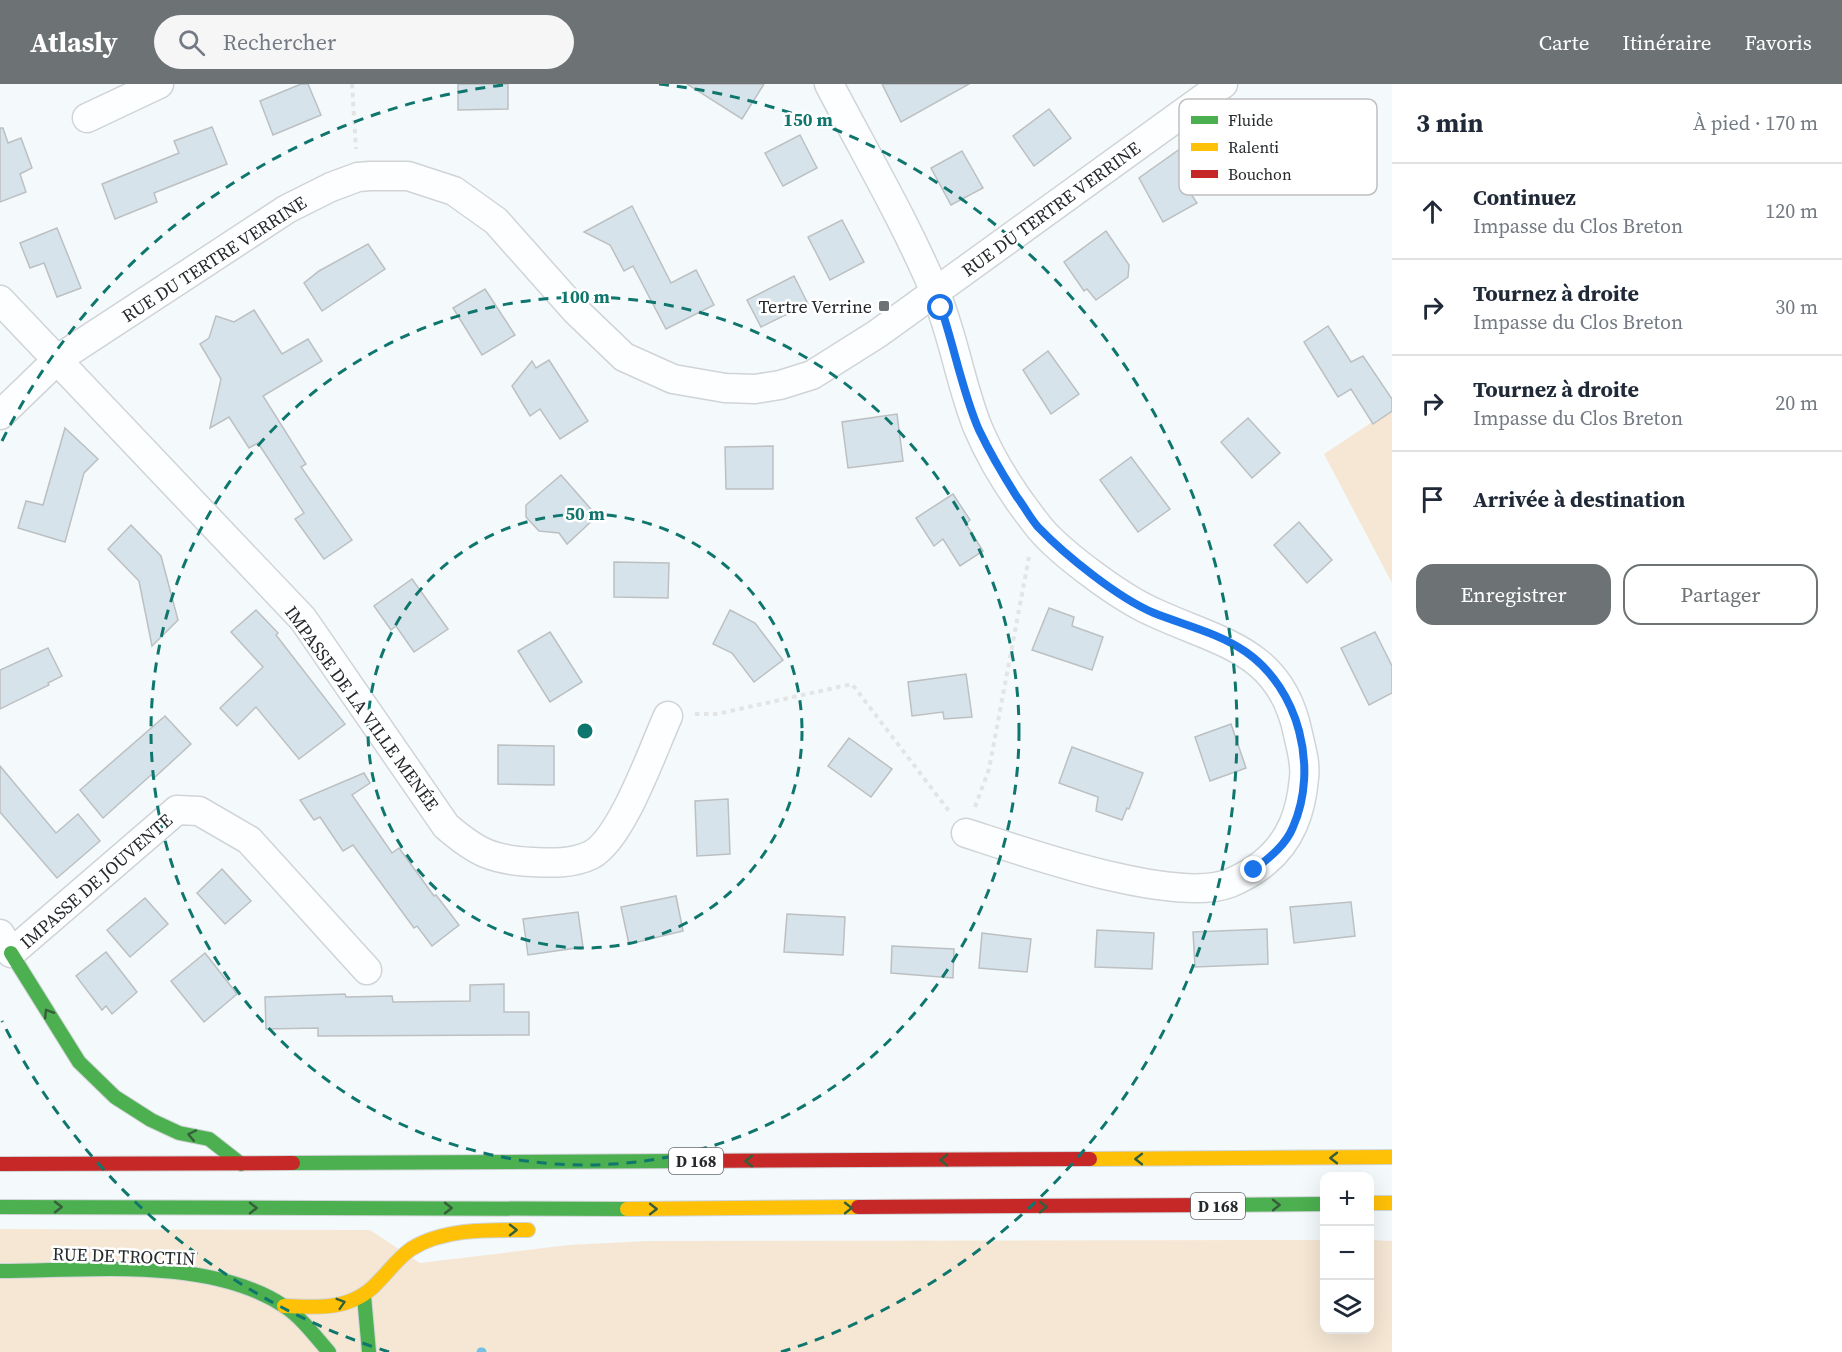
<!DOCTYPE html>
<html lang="fr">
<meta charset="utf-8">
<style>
:root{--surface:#fff;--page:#f6f6f7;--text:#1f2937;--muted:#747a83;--line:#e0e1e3;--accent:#6d7274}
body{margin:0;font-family:"Source Serif 4",serif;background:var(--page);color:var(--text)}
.controls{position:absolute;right:18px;bottom:18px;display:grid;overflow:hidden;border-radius:12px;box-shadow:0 6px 24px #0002}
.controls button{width:54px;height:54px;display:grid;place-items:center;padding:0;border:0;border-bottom:2px solid var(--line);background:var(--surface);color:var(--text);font:30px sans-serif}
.stop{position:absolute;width:18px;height:18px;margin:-14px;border:4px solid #1a73e8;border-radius:50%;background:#fff}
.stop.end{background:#1a73e8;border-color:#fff;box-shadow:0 2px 6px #0008}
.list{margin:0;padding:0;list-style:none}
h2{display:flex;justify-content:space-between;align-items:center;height:78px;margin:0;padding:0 24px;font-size:26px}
h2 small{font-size:20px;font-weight:400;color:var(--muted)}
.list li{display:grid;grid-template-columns:39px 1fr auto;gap:18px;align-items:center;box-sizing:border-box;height:96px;padding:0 24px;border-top:2px solid var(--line)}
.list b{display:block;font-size:22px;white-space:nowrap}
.list p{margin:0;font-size:20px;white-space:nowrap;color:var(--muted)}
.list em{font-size:20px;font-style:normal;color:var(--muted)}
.actions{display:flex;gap:12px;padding:18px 24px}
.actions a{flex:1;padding:14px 0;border:2px solid var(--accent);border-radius:18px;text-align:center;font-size:21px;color:var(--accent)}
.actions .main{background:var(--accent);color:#fff}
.icon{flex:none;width:33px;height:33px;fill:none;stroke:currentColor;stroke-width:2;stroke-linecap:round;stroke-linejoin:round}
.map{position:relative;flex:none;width:1392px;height:1268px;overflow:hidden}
header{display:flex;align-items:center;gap:36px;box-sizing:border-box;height:84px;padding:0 30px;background:var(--accent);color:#fff}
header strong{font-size:28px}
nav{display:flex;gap:33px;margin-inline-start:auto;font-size:21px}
.search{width:420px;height:54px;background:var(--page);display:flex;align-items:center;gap:15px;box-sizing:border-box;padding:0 21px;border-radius:33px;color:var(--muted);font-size:22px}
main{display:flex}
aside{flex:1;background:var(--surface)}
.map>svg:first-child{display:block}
.green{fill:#f6e7d4}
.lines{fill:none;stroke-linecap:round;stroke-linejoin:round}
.stream{stroke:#74c1e4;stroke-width:9}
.building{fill:#d6e3ea;stroke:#bcc0c2;stroke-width:1.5}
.street-casing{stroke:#d0d4d6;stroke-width:31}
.fast-casing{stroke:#d0d4d6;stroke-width:16}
.slow-casing{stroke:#d0d4d6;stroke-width:16}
.jam-casing{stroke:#d0d4d6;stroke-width:16}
.path{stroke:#e3e5e5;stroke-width:4;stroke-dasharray:4.5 4.5;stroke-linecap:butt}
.street{stroke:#fdfeff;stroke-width:28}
.fast{stroke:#4caf50;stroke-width:14}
.slow{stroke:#ffc107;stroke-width:14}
.jam{stroke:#c62828;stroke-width:14}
.oneway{stroke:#355f3a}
.route{stroke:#1a73e8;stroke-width:8}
.ring{fill:none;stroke:#0f766e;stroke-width:3;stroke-dasharray:10 8}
.poi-dot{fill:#6d7274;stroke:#fff;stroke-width:2}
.labels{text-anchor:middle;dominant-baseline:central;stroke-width:5;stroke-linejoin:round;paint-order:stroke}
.shield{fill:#fff;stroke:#66696b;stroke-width:1.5}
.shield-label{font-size:16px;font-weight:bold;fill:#25292b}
.street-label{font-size:18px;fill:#25292b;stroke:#fff}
.poi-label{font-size:18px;fill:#25292b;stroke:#fff;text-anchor:end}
.key{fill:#fff;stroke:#bebfbf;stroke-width:1.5}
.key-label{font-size:16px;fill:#25292b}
.centre{fill:#0f766e;stroke:#fff;stroke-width:3}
.ring-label{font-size:18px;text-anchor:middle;font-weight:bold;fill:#0f766e;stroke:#fff;stroke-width:5;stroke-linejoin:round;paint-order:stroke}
</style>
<header>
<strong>Atlasly</strong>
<div class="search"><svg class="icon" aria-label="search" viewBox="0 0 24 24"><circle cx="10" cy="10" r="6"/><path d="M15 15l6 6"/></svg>Rechercher</div>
<nav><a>Carte</a><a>Itinéraire</a><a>Favoris</a></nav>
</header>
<main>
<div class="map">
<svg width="1392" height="1268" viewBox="0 0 1392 1268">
<rect width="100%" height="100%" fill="#f4f9fc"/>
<g class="green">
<polygon points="1392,325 1392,499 1324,370"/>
<polygon points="0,1145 370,1146 420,1179 569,1161 647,1157 1324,1156 1324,1246 1370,1246 1370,1156 1392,1157 1392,1268 0,1268"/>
</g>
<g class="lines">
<polyline class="stream" points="481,1268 482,1268"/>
</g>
<g class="building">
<polygon points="301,0 308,0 321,31 273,51 260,17"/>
<polygon points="458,0 508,0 508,25 458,26"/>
<polygon points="687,0 764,0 742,35"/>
<polygon points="882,0 969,0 901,38"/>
<polygon points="1049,25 1071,54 1034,82 1013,52"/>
<polygon points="1225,33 1241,57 1204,84 1212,95 1191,110 1197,119 1163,138 1139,94"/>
<polygon points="212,43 227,80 154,109 157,118 115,135 102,100 179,69 174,57"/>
<polygon points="0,44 3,44 8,59 21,54 32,84 20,90 26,108 0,118"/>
<polygon points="800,51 817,84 783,102 765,69"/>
<polygon points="962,67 983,104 951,121 931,84"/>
<polygon points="632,122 671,199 696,186 714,221 666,245 633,182 624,187 610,161 584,148"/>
<polygon points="842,136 864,178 830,196 808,153"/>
<polygon points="57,144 81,204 57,213 44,179 30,184 20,159"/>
<polygon points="1106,147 1129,181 1128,193 1096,216 1087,205 1084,207 1064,178"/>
<polygon points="368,160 385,185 322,227 304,199 319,187"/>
<polygon points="794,192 808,220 761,243 747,216"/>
<polygon points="485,205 515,251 482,271 453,224"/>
<polygon points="254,226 282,270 308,255 322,277 263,312 306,380 301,383 352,456 324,475 295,435 304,429 258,359 249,364 229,333 210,344 221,295 200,260 209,254 216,232 234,238"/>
<polygon points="1328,242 1351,278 1363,272 1392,315 1392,327 1373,340 1351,305 1338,313 1304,258"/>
<polygon points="1048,267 1079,310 1051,330 1023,286"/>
<polygon points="549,276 588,337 560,355 540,325 530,332 512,302 532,277 536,284"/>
<polygon points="897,330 903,377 848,384 842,338"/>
<polygon points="1248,334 1280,369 1252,394 1221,358"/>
<polygon points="65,344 98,375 84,389 65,458 18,444 26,417 43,421"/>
<polygon points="773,362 773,405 726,405 725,363"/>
<polygon points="1131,373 1170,425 1138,448 1100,396"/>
<polygon points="561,391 597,432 567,460 559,449 539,447 526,433 526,421"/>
<polygon points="953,410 970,436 966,440 983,467 960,482 943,455 934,462 916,434"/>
<polygon points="1299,438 1332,476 1307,499 1274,461"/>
<polygon points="131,441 161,472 178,536 152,562 139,497 108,465"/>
<polygon points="614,478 669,479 668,514 614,513"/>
<polygon points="412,495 448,545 414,568 396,542 391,546 374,522"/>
<polygon points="1049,524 1074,533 1072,542 1103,553 1092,586 1032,566"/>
<polygon points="256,526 278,549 276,551 345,640 299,675 256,623 237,642 220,624 263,583 231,548"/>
<polygon points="730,526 755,539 783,576 754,598 732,569 713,560"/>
<polygon points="550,548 582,598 550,618 518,567"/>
<polygon points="1375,548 1392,582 1392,609 1369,621 1341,564"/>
<polygon points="48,564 62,592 48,599 49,601 0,625 0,586"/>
<polygon points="966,590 972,633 944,635 943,628 912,632 908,598"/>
<polygon points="165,632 191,660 154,694 151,691 103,734 80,706"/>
<polygon points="1231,640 1246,684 1210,697 1195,653"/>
<polygon points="849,654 892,685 871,713 828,682"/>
<polygon points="498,661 554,662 554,701 498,700"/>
<polygon points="1072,663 1143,689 1129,725 1127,724 1122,736 1096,727 1098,713 1059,699"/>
<polygon points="0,682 56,749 78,730 100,757 57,794 0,728"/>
<polygon points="364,689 370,699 352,711 392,769 399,764 434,812 436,811 459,841 432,862 417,842 414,844 353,761 343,767 320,733 314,736 300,716"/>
<polygon points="728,715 730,770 697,772 695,717"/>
<polygon points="222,785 251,817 225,840 197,809"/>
<polygon points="676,812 683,847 629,860 621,823"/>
<polygon points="145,814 168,840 130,873 107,846"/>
<polygon points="1351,818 1355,852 1294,859 1290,823"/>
<polygon points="578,828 583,863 528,871 523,835"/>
<polygon points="787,830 845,833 843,871 784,868"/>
<polygon points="1267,845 1268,880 1195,883 1193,848"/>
<polygon points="1097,846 1154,849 1152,885 1095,883"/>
<polygon points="982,849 1031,855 1027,888 979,884"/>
<polygon points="892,862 954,865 953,894 891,889"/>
<polygon points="106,868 137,908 112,930 106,922 102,926 76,892"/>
<polygon points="205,869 237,910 204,938 171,897"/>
<polygon points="504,900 504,928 529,928 529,951 318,952 318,944 266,945 265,913 345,910 346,913 392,912 393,918 470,917 470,901"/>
</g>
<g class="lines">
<defs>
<g id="street">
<path d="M829,0c36,69 76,137 106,208 19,44 25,92 43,136 14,33 35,66 57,94 20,28 86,76 118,90 66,31 128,37 145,122 3,14 8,29 6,44 -3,34 -13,63 -40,85 -10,8 -22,15 -34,20 -56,22 -205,-31 -264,-50"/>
<polyline points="87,34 159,0"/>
<path d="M0,216l303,319 143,207c30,26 46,34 86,36 20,1 40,2 59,-7 31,-16 62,-106 77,-139"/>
<polyline points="0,331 58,275 287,125 331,103 358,93 370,92 408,92 454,107 496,137 576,227 624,273 673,295 725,304 755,305 780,301 812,291 877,250 1223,0"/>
<polyline points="0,850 11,869 177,726 199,727 249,756 367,886"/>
</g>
<g id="fast">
<polyline points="11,869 79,978 115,1013 151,1036 179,1049 209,1055 241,1080"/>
<polyline points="293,1079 683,1077"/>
<polyline points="1213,1121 1324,1120"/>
<polyline points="0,1123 627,1125"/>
<path d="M0,1187c87,0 208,-15 284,35 18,12 31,30 45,46"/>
<polyline points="364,1212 369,1268"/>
</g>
<g id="slow">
<polyline points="1090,1075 1392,1073"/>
<polyline points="1370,1119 1392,1119"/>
<polyline points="627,1125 858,1123"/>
<path d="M284,1222c35,2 69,4 94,-24 11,-11 20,-24 33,-33 33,-21 79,-19 117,-19"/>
</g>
<g id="jam">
<polyline points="683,1077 1090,1075"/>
<polyline points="0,1080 293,1079"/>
<polyline points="858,1123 1213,1121"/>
</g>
</defs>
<use href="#street" class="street-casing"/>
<use href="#fast" class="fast-casing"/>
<use href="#slow" class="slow-casing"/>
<use href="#jam" class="jam-casing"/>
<g class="path">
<polyline points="352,0 356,65"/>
<polyline points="695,630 717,630 852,600 949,727"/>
<polyline points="975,723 989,685 1029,473"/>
</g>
<use href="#street" class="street"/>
<use href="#fast" class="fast"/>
<use href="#slow" class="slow"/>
<use href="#jam" class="jam"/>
</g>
<defs><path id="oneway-chevron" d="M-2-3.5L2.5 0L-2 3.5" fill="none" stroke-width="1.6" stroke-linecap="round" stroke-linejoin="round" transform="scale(1.5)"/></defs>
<g class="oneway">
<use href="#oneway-chevron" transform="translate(48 929) rotate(-122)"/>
<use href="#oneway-chevron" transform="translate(192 1051) rotate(-168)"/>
<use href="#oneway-chevron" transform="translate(1334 1074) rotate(180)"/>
<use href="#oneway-chevron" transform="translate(1139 1075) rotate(180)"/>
<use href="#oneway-chevron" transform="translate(944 1076) rotate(180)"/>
<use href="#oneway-chevron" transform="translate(749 1077) rotate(180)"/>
<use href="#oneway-chevron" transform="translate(1276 1121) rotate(-1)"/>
<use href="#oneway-chevron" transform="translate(58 1123)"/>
<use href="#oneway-chevron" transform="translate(1043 1123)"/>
<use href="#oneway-chevron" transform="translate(253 1124)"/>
<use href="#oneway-chevron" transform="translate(448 1124)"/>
<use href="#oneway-chevron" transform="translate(848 1124)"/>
<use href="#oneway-chevron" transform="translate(653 1125)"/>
<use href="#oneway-chevron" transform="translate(513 1146)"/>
<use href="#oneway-chevron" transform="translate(341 1219) rotate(-17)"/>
</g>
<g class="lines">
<path class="route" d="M941,224c13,38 22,86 38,122 11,23 24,45 38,67 7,9 13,21 21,30 27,28 80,71 116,86 30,12 65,20 92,39 53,37 73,116 47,175 -7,18 -24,31 -39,43"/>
</g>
<g class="ring">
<circle cx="585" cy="647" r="217"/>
<circle cx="585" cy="647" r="434"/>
<path d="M389 1268A651 651 0 0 1 2 937M2 357A651 651 0 0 1 511 0M659 0A651 651 0 0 1 781 1268"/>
</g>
<rect class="poi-dot" x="878" y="216" width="12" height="12" rx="3"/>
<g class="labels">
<g class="shield">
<rect x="669" y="1064" width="54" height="26" rx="4.5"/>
<rect x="1191" y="1109" width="54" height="26" rx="4.5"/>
</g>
<g class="shield-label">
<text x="696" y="1077">D 168</text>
<text x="1218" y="1122">D 168</text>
</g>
<g class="street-label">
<text transform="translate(1051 125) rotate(-36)">RUE DU TERTRE VERRINE</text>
<text transform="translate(214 175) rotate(-33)">RUE DU TERTRE VERRINE</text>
<text transform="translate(362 624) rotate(54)">IMPASSE DE LA VILLE MENÉE</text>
<text transform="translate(96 797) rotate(-41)">IMPASSE DE JOUVENTE</text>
<text transform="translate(124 1172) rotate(2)">RUE DE TROCTIN</text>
</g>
<g class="poi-label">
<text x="872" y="222">Tertre Verrine</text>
</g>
</g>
<rect x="1179" y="15" width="198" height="96" rx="9" class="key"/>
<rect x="1191" y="32" width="27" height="8" fill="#4caf50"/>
<rect x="1191" y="59" width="27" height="8" fill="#ffc107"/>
<rect x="1191" y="86" width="27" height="8" fill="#c62828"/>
<g class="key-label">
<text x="1228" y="42">Fluide</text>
<text x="1228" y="69">Ralenti</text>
<text x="1228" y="96">Bouchon</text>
</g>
<circle cx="585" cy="647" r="9" class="centre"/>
<g class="ring-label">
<text x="808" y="42">150 m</text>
<text x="585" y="219">100 m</text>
<text x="585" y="436">50 m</text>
</g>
</svg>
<div class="controls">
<button>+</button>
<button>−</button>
<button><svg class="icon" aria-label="layers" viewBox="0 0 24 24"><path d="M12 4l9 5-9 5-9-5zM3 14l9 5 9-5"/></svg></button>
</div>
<div class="stop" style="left:941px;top:224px"></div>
<div class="stop end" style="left:1254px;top:786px"></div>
</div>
<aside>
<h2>3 min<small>À pied · 170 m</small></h2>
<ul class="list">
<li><svg class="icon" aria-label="ahead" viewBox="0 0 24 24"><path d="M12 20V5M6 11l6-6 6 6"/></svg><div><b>Continuez</b><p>Impasse du Clos Breton</p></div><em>120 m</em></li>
<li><svg class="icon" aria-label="right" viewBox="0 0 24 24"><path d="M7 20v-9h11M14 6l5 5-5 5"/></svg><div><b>Tournez à droite</b><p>Impasse du Clos Breton</p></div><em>30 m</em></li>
<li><svg class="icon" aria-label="right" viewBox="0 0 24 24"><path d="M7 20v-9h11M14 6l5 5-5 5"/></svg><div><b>Tournez à droite</b><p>Impasse du Clos Breton</p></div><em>20 m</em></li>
<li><svg class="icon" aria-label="arrive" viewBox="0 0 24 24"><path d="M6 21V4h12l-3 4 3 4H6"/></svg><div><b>Arrivée à destination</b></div></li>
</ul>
<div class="actions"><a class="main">Enregistrer</a><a>Partager</a></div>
</aside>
</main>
